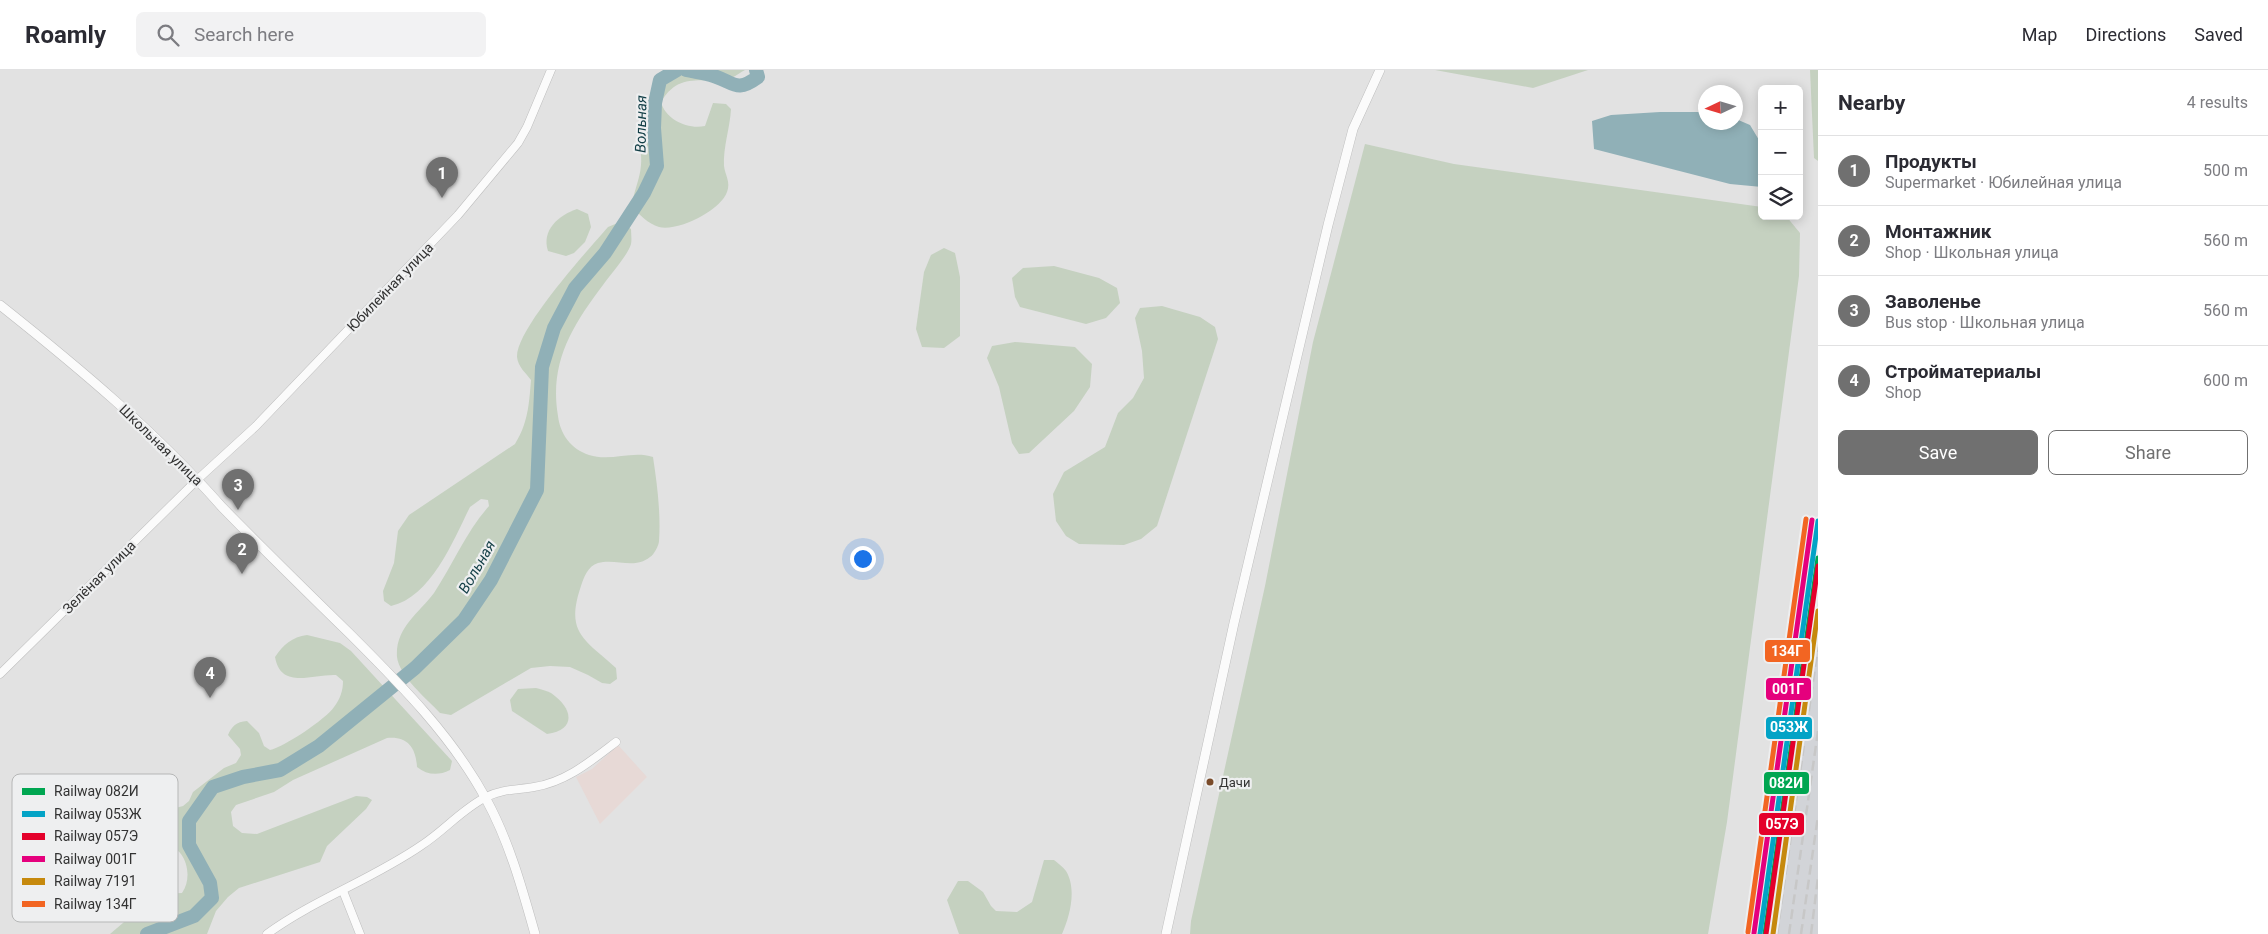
<!DOCTYPE html>
<meta charset="utf-8">
<style>
:root{--surface:#fff;--page:#f2f2f3;--text:#2b2b33;--muted:#7c7c81;--line:#e1e1e2;--accent:#707070}
body{margin:0;font-family:Roboto,sans-serif;background:var(--page);color:var(--text)}
.controls{position:absolute;right:15px;top:15px;display:grid;overflow:hidden;border-radius:8px;box-shadow:0 2px 12px #0003}
.controls button{width:45px;height:45px;display:grid;place-items:center;padding:0;border:0;border-bottom:1px solid var(--line);background:var(--surface);color:var(--text);font:25px sans-serif}
.compass{position:absolute;left:1698px;top:15px;width:45px;height:45px;border-radius:50%;background:var(--surface);box-shadow:0 2px 12px #0003;rotate:266deg}
.you{position:absolute;left:862px;top:488px;width:18px;height:18px;margin:-12px;border:4px solid #fff;border-radius:50%;background:#1a73e8;box-shadow:0 0 0 8px #1a73e833}
.badge{display:grid;place-items:center;width:32px;height:32px;border-radius:50%;background:var(--accent);color:#fff;font-size:16px;font-weight:700}
.pin{position:absolute;translate:-50% -41px;filter:drop-shadow(0 1px 2px #0008)}
.pin::after{content:'';position:absolute;top:26px;width:18px;height:15px;background:inherit;clip-path:polygon(0 0,100% 0,50% 100%)}
.list{margin:0;padding:0;list-style:none}
h2{display:flex;justify-content:space-between;align-items:center;height:65px;margin:0;padding:0 20px;font-size:21px}
h2 small{font-size:16px;font-weight:400;color:var(--muted)}
.list li{display:grid;grid-template-columns:32px 1fr auto;gap:15px;align-items:center;box-sizing:border-box;height:70px;padding:0 20px;border-top:1px solid var(--line)}
.list b{display:block;font-size:19px;white-space:nowrap}
.list p{margin:0;font-size:16px;white-space:nowrap;color:var(--muted)}
.list em{font-size:16px;font-style:normal;color:var(--muted)}
.actions{display:flex;gap:10px;padding:15px 20px}
.actions a{flex:1;padding:11px 0;border:1px solid var(--accent);border-radius:8px;text-align:center;font-size:18px;color:var(--accent)}
.actions .main{background:var(--accent);color:#fff}
.icon{flex:none;width:28px;height:28px;fill:none;stroke:currentColor;stroke-width:2;stroke-linecap:round;stroke-linejoin:round}
.map{position:relative;flex:none;width:1818px;height:864px;overflow:hidden}
header{display:flex;align-items:center;gap:30px;box-sizing:border-box;height:70px;padding:0 25px;background:var(--surface);border-bottom:1px solid var(--line)}
header strong{font-size:24px}
nav{display:flex;gap:28px;margin-inline-start:auto;font-size:18px}
.search{width:350px;height:45px;background:var(--page);display:flex;align-items:center;gap:12px;box-sizing:border-box;padding:0 18px;border-radius:8px;color:var(--muted);font-size:19px}
main{display:flex}
aside{flex:1;background:var(--surface)}
.map>svg:first-child{display:block}
.built{fill:#d2d4d8}
.education{fill:#e7d9d6}
.green{fill:#c5d1c0}
.water{fill:#90b0b7}
.lines{fill:none;stroke-linecap:round;stroke-linejoin:round}
.river{stroke:#90b0b7;stroke-width:14}
.minor-casing{stroke:#bebebe;stroke-width:9}
.tertiary-casing{stroke:#bebebe;stroke-width:10}
.minor{stroke:#fbfbfb;stroke-width:8}
.tertiary{stroke:#fbfbfb;stroke-width:9}
.rail{stroke:#c7c7c7;stroke-width:2.5;stroke-dasharray:10 5;stroke-linecap:butt}
.rail-1-casing{stroke:#eeeff0;stroke-width:9}
.rail-2-casing{stroke:#eeeff0;stroke-width:9}
.rail-3-casing{stroke:#eeeff0;stroke-width:9}
.rail-4-casing{stroke:#eeeff0;stroke-width:9}
.rail-5-casing{stroke:#eeeff0;stroke-width:9}
.rail-6-casing{stroke:#eeeff0;stroke-width:9}
.rail-1{stroke:#00a651;stroke-width:5}
.rail-2{stroke:#03a3c6;stroke-width:5}
.rail-3{stroke:#e4002b;stroke-width:5}
.rail-4{stroke:#e5007d;stroke-width:5}
.rail-5{stroke:#c6890d;stroke-width:5}
.rail-6{stroke:#f26522;stroke-width:5}
.bus-dot{fill:#7a4b2a;stroke:#eeeff0;stroke-width:2}
.labels{text-anchor:middle;dominant-baseline:central;stroke-width:4.5;stroke-linejoin:round;paint-order:stroke}
.bus-label{font-size:13px;fill:#333;stroke:#eeeff0;text-anchor:start}
.street-label{font-size:14px;fill:#333;stroke:#eeeff0}
.water-label{font-size:15px;font-style:italic;fill:#133f47;stroke:#eeeff0}
.key{fill:#eeeff0;stroke:#b6b7b7;stroke-width:1}
.key-label{font-size:14px;fill:#333}
.line-badge{stroke:#eeeff0;stroke-width:2}
.badge-label{font-size:14px;text-anchor:middle;font-weight:bold;fill:#fff}
</style>
<header>
<strong>Roamly</strong>
<div class="search"><svg class="icon" aria-label="search" viewBox="0 0 24 24"><circle cx="10" cy="10" r="6"/><path d="M15 15l6 6"/></svg>Search here</div>
<nav><a>Map</a><a>Directions</a><a>Saved</a></nav>
</header>
<main>
<div class="map">
<svg width="1818" height="864" viewBox="0 0 1818 864">
<rect width="100%" height="100%" fill="#e2e2e2"/>
<polygon class="built" points="1818,534 1818,864 1772,864 1793,715"/>
<polygon class="education" points="618,675 647,707 600,754 576,707 592,699"/>
<g class="green">
<path d="M672,0h73c-4,2 -9,6 -14,8 -29,7 -51,-8 -70,24 4,17 27,28 44,24l8,-23 13,1 5,5c-1,19 -8,38 -7,57 1,9 7,16 3,26 -6,18 -49,40 -68,35 -11,-3 -20,-13 -27,-20 1,-15 8,-27 9,-42 1,-10 -2,-20 -1,-31 1,-28 13,-45 32,-64z"/>
<polygon points="1435,0 1588,0 1533,18"/>
<polygon points="1810,0 1818,0 1818,91 1814,88"/>
<polygon points="1365,74 1454,94 1762,137 1762,146 1786,146 1800,163 1799,206 1727,752 1708,864 1190,864 1191,851 1265,516 1313,272"/>
<path d="M577,139l11,5 3,13 -6,15 -11,11 -8,3 -18,-5c-7,-21 11,-36 29,-42z"/>
<path d="M620,152l11,7c0,5 1,10 0,15 -3,11 -21,31 -28,41 -31,41 -54,78 -45,131 2,18 13,33 31,39 22,7 43,-5 64,2 4,26 8,57 6,84 0,4 -5,14 -9,16 -16,13 -34,1 -52,6 -10,3 -14,14 -17,23 -16,47 3,53 35,82l1,11 -7,5 -8,-1 -14,-8 -18,-8 -20,-1 -19,2 -80,47 -11,-2c-13,-14 -41,-37 -43,-56 -2,-29 22,-44 37,-64 19,-29 32,-61 55,-87l-1,-6 -7,-1 -11,8c-17,34 -39,90 -79,99l-7,-5 -1,-10 11,-28 4,-32 11,-16 106,-71c13,-21 14,-39 16,-64 -5,-7 -13,-13 -14,-23 -1,-28 71,-107 91,-130z"/>
<polygon points="944,178 955,183 960,207 960,266 944,278 922,277 916,259 924,202 931,185"/>
<polygon points="1054,196 1099,208 1117,218 1120,233 1106,248 1086,254 1020,237 1015,227 1012,208 1023,198"/>
<polygon points="1162,236 1200,247 1215,257 1218,269 1157,456 1141,469 1124,475 1079,474 1066,466 1056,451 1053,424 1064,402 1105,377 1118,343 1133,328 1144,308 1142,281 1135,248 1140,238"/>
<polygon points="1015,272 1075,277 1092,294 1090,317 1074,341 1029,383 1019,384 1012,373 999,317 987,288 992,276"/>
<path d="M307,565l33,8 11,8 101,110 -2,9c-12,6 -23,5 -33,-3 -1,-20 -10,-31 -30,-29l-94,42 -19,12 -38,13 -5,7 2,14 9,7 15,1 99,-38 11,1 5,3 -6,9 -39,37 -7,16 -81,26 -11,9 -12,14 -9,23h-97l47,-40 25,-1c12,-17 4,-47 -19,-49 -14,-1 -27,11 -40,15l-4,-3v-10l15,-15 26,-19 23,-6 6,-5 4,-9 31,-24 12,-5 5,-8 -1,-6 -12,-14c4,-9 8,-13 19,-14l12,12 5,13 6,4c14,-3 56,-31 64,-43 6,-8 9,-16 9,-26l-7,-6c-24,-1 -55,15 -61,-18 8,-12 17,-20 32,-22z"/>
<path d="M536,618c5,1 11,3 15,5 22,15 26,37 -4,41l-35,-23 -2,-11 8,-11z"/>
<path d="M1044,790h10c4,3 9,7 12,11 11,18 4,45 -4,63h-103l-12,-34 11,-19h10l15,11 8,14 5,5 21,1 15,-10z"/>
</g>
<polygon class="water" points="1660,42 1705,42 1706,52 1736,52 1736,49 1750,55 1762,75 1762,117 1730,114 1594,79 1592,51 1611,45"/>
<g class="lines">
<g class="river">
<path d="M686,0c9,2 19,3 28,6 21,7 22,17 44,1l-2,-7"/>
<polyline points="147,864 194,846 212,828 210,813 189,775 189,751 213,717 243,707 280,700 319,676 415,598 464,550 491,510 537,420 542,297 554,258 575,218 605,183 644,123 657,96 654,58 655,33 660,10 677,0"/>
</g>
<defs>
<g id="minor">
<polyline points="0,604 198,409 256,356 458,145 518,73 527,57 551,0"/>
<polyline points="343,821 360,864"/>
<path d="M267,864c48,-35 106,-55 155,-89 23,-15 39,-35 64,-48 16,-8 30,-7 48,-10 32,-5 57,-26 82,-45"/>
</g>
<g id="tertiary">
<path d="M0,235c78,62 156,127 222,202 42,43 86,86 129,128 50,50 101,101 135,164 23,42 36,89 49,135"/>
<polyline points="1166,864 1234,553 1328,155 1353,59 1380,0"/>
</g>
</defs>
<use href="#minor" class="minor-casing"/>
<use href="#tertiary" class="tertiary-casing"/>
<use href="#minor" class="minor"/>
<use href="#tertiary" class="tertiary"/>
<g class="rail">
<polyline points="1777,864 1818,577"/>
<polyline points="1789,864 1818,661"/>
<polyline points="1801,864 1818,746"/>
<polyline points="1811,864 1818,807"/>
</g>
<defs>
<polyline id="rail-1" points="1765,864 1818,488"/>
<polyline id="rail-2" points="1760,864 1818,451"/>
<polyline id="rail-3" points="1766,864 1818,496"/>
<polyline id="rail-4" points="1754,863 1812,450"/>
<polyline id="rail-5" points="1773,864 1818,541"/>
<polyline id="rail-6" points="1748,862 1806,449"/>
</defs>
<use href="#rail-1" class="rail-1-casing"/>
<use href="#rail-2" class="rail-2-casing"/>
<use href="#rail-3" class="rail-3-casing"/>
<use href="#rail-4" class="rail-4-casing"/>
<use href="#rail-5" class="rail-5-casing"/>
<use href="#rail-6" class="rail-6-casing"/>
<use href="#rail-1" class="rail-1"/>
<use href="#rail-2" class="rail-2"/>
<use href="#rail-3" class="rail-3"/>
<use href="#rail-4" class="rail-4"/>
<use href="#rail-5" class="rail-5"/>
<use href="#rail-6" class="rail-6"/>
</g>
<circle class="bus-dot" cx="1210" cy="712" r="4.5"/>
<g class="labels">
<g class="bus-label">
<text x="1219" y="712">Дачи</text>
</g>
<g class="street-label">
<text transform="translate(390 217) rotate(-46)">Юбилейная улица</text>
<text transform="translate(161 375) rotate(44)">Школьная улица</text>
<text transform="translate(99 507) rotate(-45)">Зелёная улица</text>
</g>
<g class="water-label">
<text transform="translate(641 54) rotate(-89)">Вольная</text>
<text transform="translate(477 497) rotate(-60)">Вольная</text>
</g>
</g>
<rect x="12" y="704" width="166" height="148" rx="8" class="key"/>
<rect x="22" y="718" width="23" height="7" fill="#00a651"/>
<rect x="22" y="741" width="23" height="6" fill="#03a3c6"/>
<rect x="22" y="763" width="23" height="7" fill="#e4002b"/>
<rect x="22" y="786" width="23" height="6" fill="#e5007d"/>
<rect x="22" y="808" width="23" height="7" fill="#c6890d"/>
<rect x="22" y="831" width="23" height="6" fill="#f26522"/>
<g class="key-label">
<text x="54" y="726">Railway 082И</text>
<text x="54" y="749">Railway 053Ж</text>
<text x="54" y="771">Railway 057Э</text>
<text x="54" y="794">Railway 001Г</text>
<text x="54" y="816">Railway 7191</text>
<text x="54" y="839">Railway 134Г</text>
</g>
<g class="line-badge">
<rect x="1764" y="569" width="47" height="24" rx="5" fill="#f26522"/>
<rect x="1765" y="607" width="47" height="24" rx="5" fill="#e5007d"/>
<rect x="1765" y="646" width="48" height="24" rx="5" fill="#03a3c6"/>
<rect x="1763" y="701" width="47" height="24" rx="5" fill="#00a651"/>
<rect x="1758" y="742" width="47" height="24" rx="5" fill="#e4002b"/>
</g>
<g class="badge-label">
<text x="1787" y="586">134Г</text>
<text x="1788" y="624">001Г</text>
<text x="1789" y="662">053Ж</text>
<text x="1786" y="718">082И</text>
<text x="1782" y="759">057Э</text>
</g>
</svg>
<div class="controls">
<button>+</button>
<button>−</button>
<button><svg class="icon" aria-label="layers" viewBox="0 0 24 24"><path d="M12 4l9 5-9 5-9-5zM3 14l9 5 9-5"/></svg></button>
</div>
<svg class="compass" viewBox="-18 -18 36 36"><path d="M0-13l5 13h-10z" fill="#e53935"/><path d="M0 13l5-13h-10z" fill="#7c7c81"/></svg>
<div class="you"></div>
<div class="pin badge" style="left:442px;top:128px">1</div>
<div class="pin badge" style="left:242px;top:504px">2</div>
<div class="pin badge" style="left:238px;top:440px">3</div>
<div class="pin badge" style="left:210px;top:628px">4</div>
</div>
<aside>
<h2>Nearby<small>4 results</small></h2>
<ul class="list">
<li><span class="badge">1</span><div><b>Продукты</b><p>Supermarket · Юбилейная улица</p></div><em>500 m</em></li>
<li><span class="badge">2</span><div><b>Монтажник</b><p>Shop · Школьная улица</p></div><em>560 m</em></li>
<li><span class="badge">3</span><div><b>Заволенье</b><p>Bus stop · Школьная улица</p></div><em>560 m</em></li>
<li><span class="badge">4</span><div><b>Стройматериалы</b><p>Shop</p></div><em>600 m</em></li>
</ul>
<div class="actions"><a class="main">Save</a><a>Share</a></div>
</aside>
</main>
